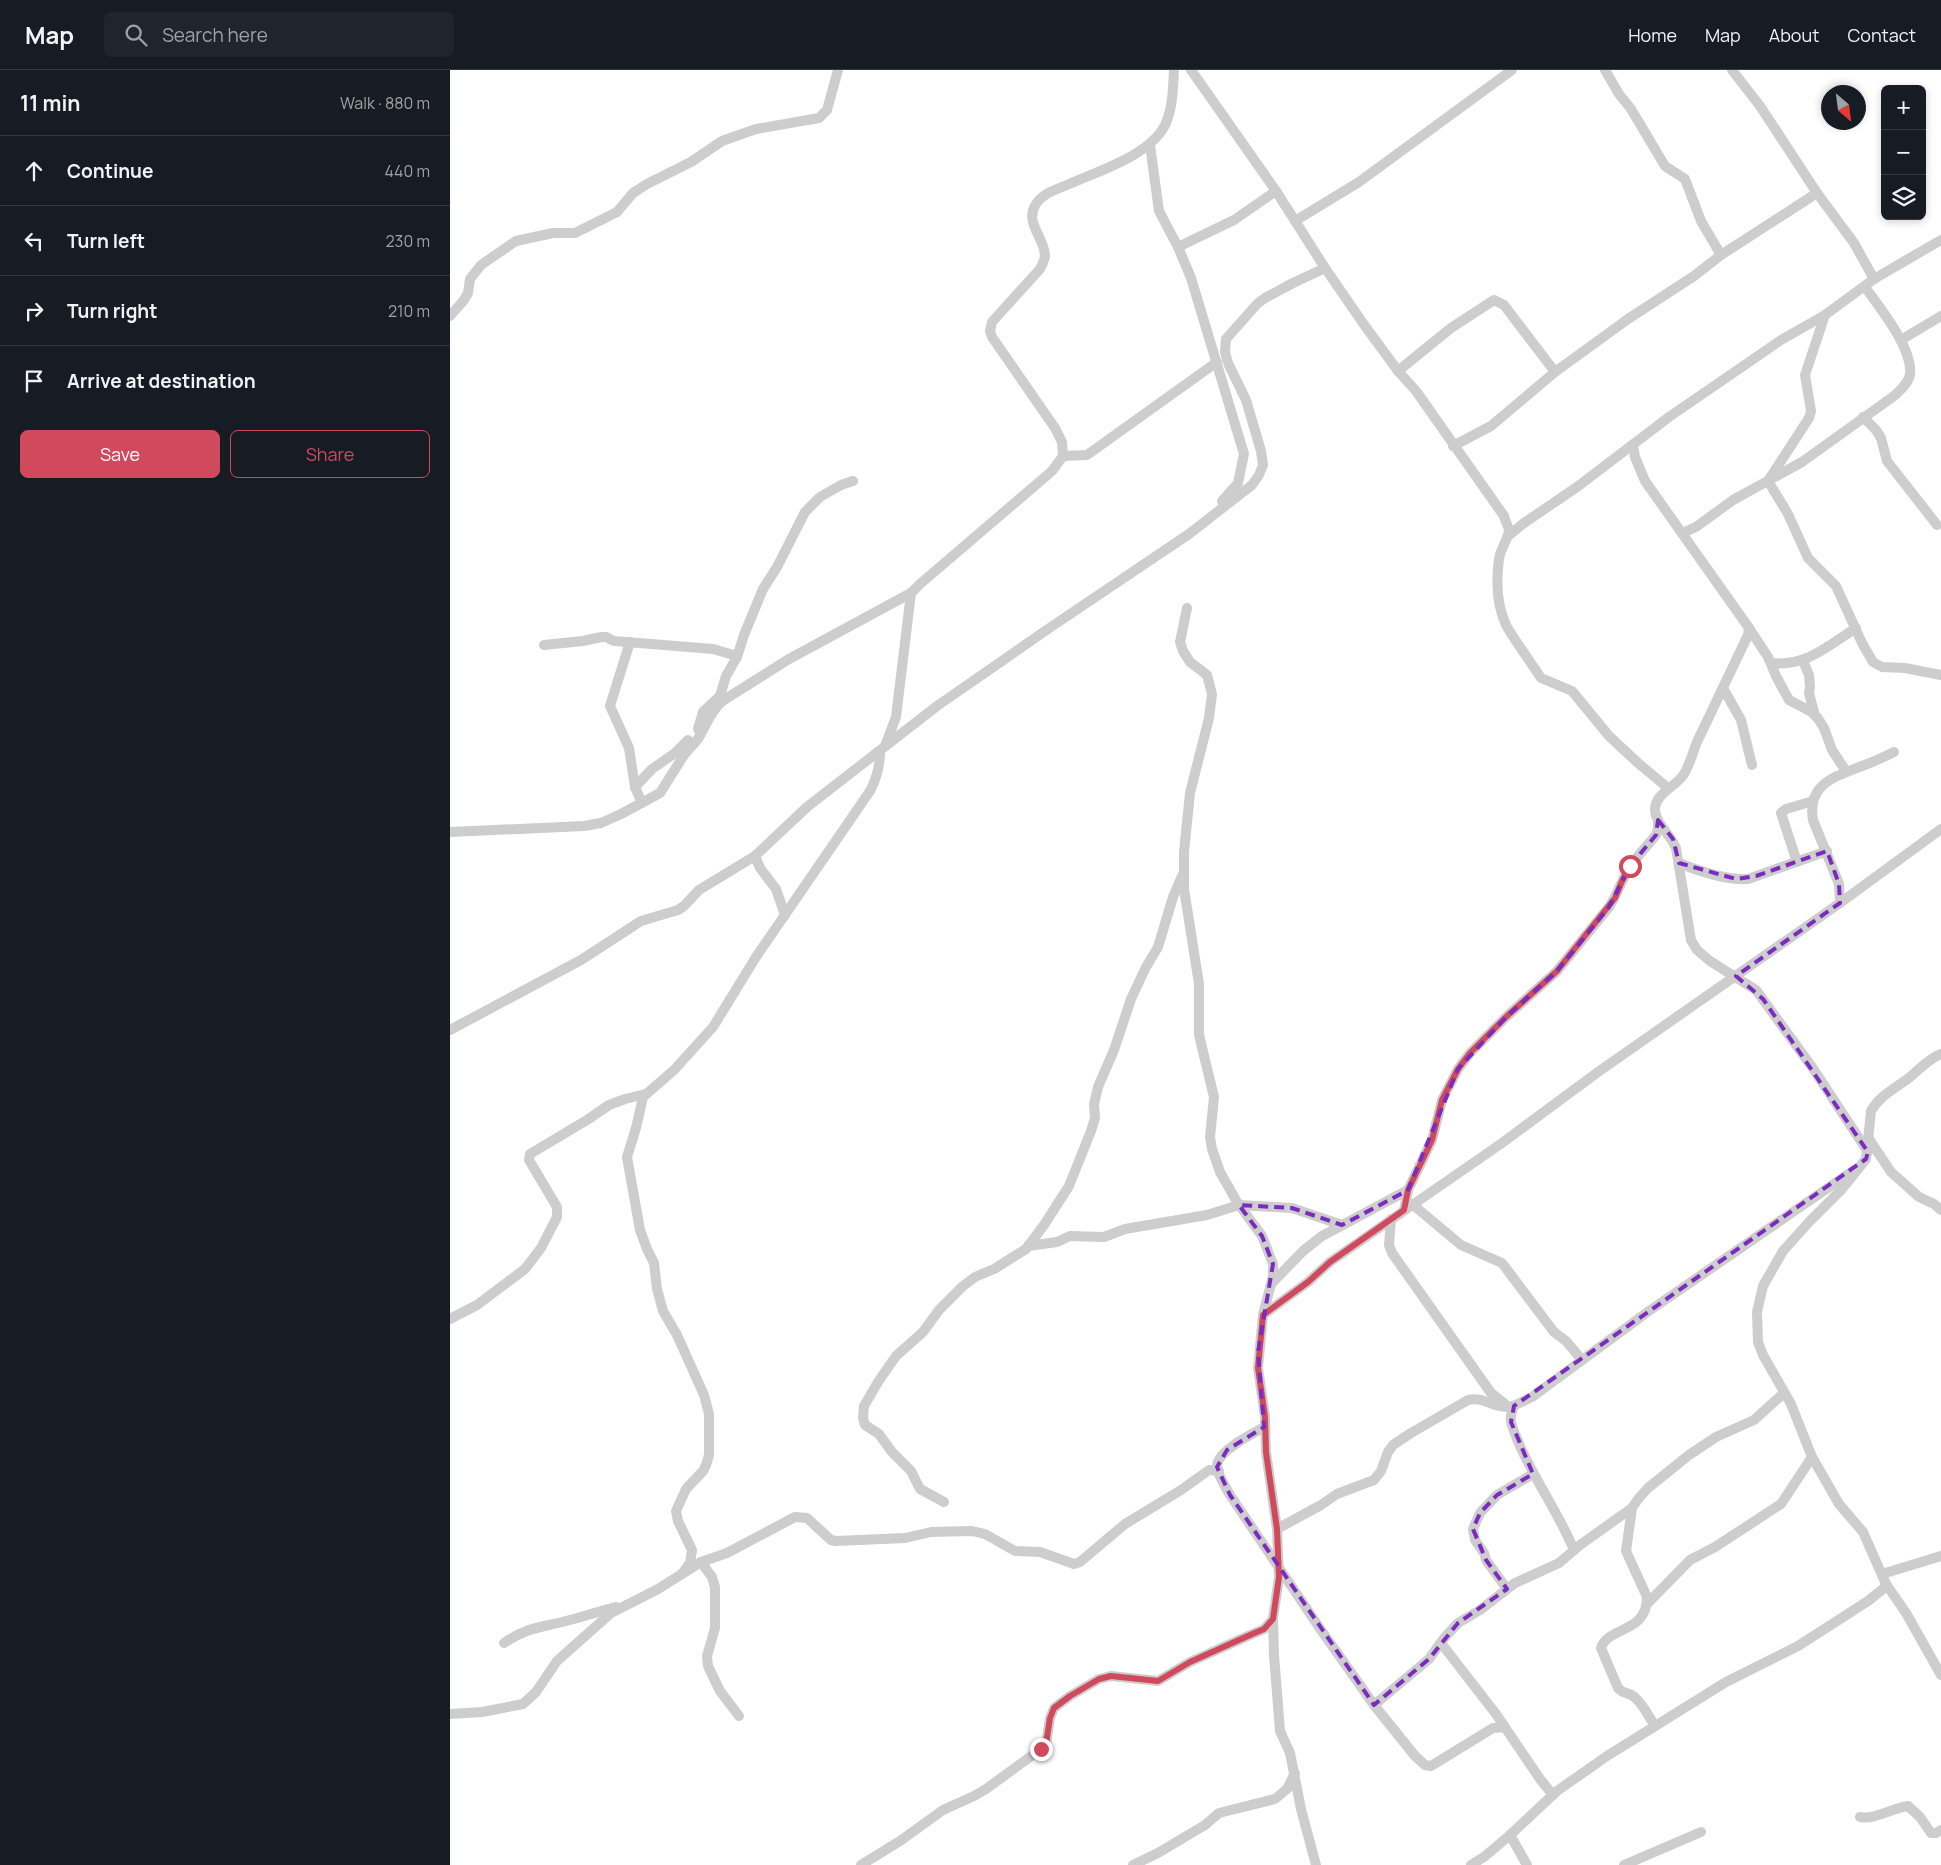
<!DOCTYPE html>
<meta charset="utf-8">
<style>
:root{--surface:#171b24;--page:#20242c;--text:#f1f3f6;--muted:#9ea1a6;--line:#363941;--accent:#d0495d}
body{margin:0;font-family:Manrope,sans-serif;background:var(--page);color:var(--text)}
.controls{position:absolute;right:15px;top:15px;display:grid;overflow:hidden;border-radius:8px;box-shadow:0 2px 8px #0003}
.controls button{width:45px;height:45px;display:grid;place-items:center;padding:0;border:0;border-bottom:1px solid var(--line);background:var(--surface);color:var(--text);font:25px sans-serif}
.compass{position:absolute;left:1371px;top:15px;width:45px;height:45px;border-radius:50%;background:var(--surface);box-shadow:0 2px 8px #0003;rotate:152deg}
.stop{position:absolute;width:15px;height:15px;margin:-11px;border:4px solid #d0495d;border-radius:50%;background:#fff}
.stop.end{background:#d0495d;border-color:#fff;box-shadow:0 1px 5px #0008}
.list{margin:0;padding:0;list-style:none}
h2{display:flex;justify-content:space-between;align-items:center;height:65px;margin:0;padding:0 20px;font-size:21px}
h2 small{font-size:16px;font-weight:400;color:var(--muted)}
.list li{display:grid;grid-template-columns:32px 1fr auto;gap:15px;align-items:center;box-sizing:border-box;height:70px;padding:0 20px;border-top:1px solid var(--line)}
.list b{display:block;font-size:19px;white-space:nowrap}
.list em{font-size:16px;font-style:normal;color:var(--muted)}
.actions{display:flex;gap:10px;padding:15px 20px}
.actions a{flex:1;padding:11px 0;border:1px solid var(--accent);border-radius:8px;text-align:center;font-size:18px;color:var(--accent)}
.actions .main{background:var(--accent);color:#fff}
.icon{flex:none;width:28px;height:28px;fill:none;stroke:currentColor;stroke-width:2;stroke-linecap:round;stroke-linejoin:round}
.map{position:relative;flex:none;width:1491px;height:1795px;overflow:hidden}
header{display:flex;align-items:center;gap:30px;box-sizing:border-box;height:70px;padding:0 25px;background:var(--surface);border-bottom:1px solid var(--line)}
header strong{font-size:24px}
nav{display:flex;gap:28px;margin-inline-start:auto;font-size:18px}
.search{width:350px;height:45px;background:var(--page);display:flex;align-items:center;gap:12px;box-sizing:border-box;padding:0 18px;border-radius:8px;color:var(--muted);font-size:19px}
main{display:flex}
aside{flex:1;background:var(--surface)}
.map>svg:first-child{display:block}
.lines{fill:none;stroke-linecap:round;stroke-linejoin:round}
.street{stroke:#cdcdcd;stroke-width:10}
.route{stroke:#d0495d;stroke-width:6}
.marked{fill:none;stroke:#7b2cbf;stroke-width:4;stroke-dasharray:10 6;stroke-linejoin:round}
</style>
<header>
<strong>Map</strong>
<div class="search"><svg class="icon" aria-label="search" viewBox="0 0 24 24"><circle cx="10" cy="10" r="6"/><path d="M15 15l6 6"/></svg>Search here</div>
<nav><a>Home</a><a>Map</a><a>About</a><a>Contact</a></nav>
</header>
<main>
<aside>
<h2>11 min<small>Walk · 880 m</small></h2>
<ul class="list">
<li><svg class="icon" aria-label="ahead" viewBox="0 0 24 24"><path d="M12 20V5M6 11l6-6 6 6"/></svg><div><b>Continue</b></div><em>440 m</em></li>
<li><svg class="icon" aria-label="left" viewBox="0 0 24 24"><path d="M17 20v-9H6M10 6l-5 5 5 5"/></svg><div><b>Turn left</b></div><em>230 m</em></li>
<li><svg class="icon" aria-label="right" viewBox="0 0 24 24"><path d="M7 20v-9h11M14 6l5 5-5 5"/></svg><div><b>Turn right</b></div><em>210 m</em></li>
<li><svg class="icon" aria-label="arrive" viewBox="0 0 24 24"><path d="M6 21V4h12l-3 4 3 4H6"/></svg><div><b>Arrive at destination</b></div></li>
</ul>
<div class="actions"><a class="main">Save</a><a>Share</a></div>
</aside>
<div class="map">
<svg width="1491" height="1795" viewBox="0 0 1491 1795">
<rect width="100%" height="100%" fill="#fff"/>
<g class="lines">
<g class="street">
<path d="M741,0l85,121 49,77 40,58 33,45 18,20 88,125c1,4 4,10 5,14 0,8 -9,19 -10,29 -3,22 -2,48 8,68 9,15 20,30 30,45l4,6 31,13 37,45 29,27 30,25"/>
<polyline points="1155,0 1169,24 1181,39 1215,96 1235,109 1251,151 1271,185"/>
<polyline points="1282,0 1310,36 1367,123 1404,173 1424,209"/>
<polyline points="700,75 709,141 728,177 741,208 794,384 788,413 772,431"/>
<polyline points="845,151 909,112 1062,0"/>
<polyline points="728,177 784,150 826,121"/>
<polyline points="1375,245 1355,305 1361,341 1359,348 1318,411 1338,444 1358,488 1386,516 1412,573 1423,592 1432,597 1455,598 1491,605"/>
<polyline points="0,246 14,230 18,223 20,209 31,195 66,171 103,163 125,163 167,142 183,123 197,114 241,92 272,71 306,59 369,48 377,40 388,0"/>
<polyline points="1451,270 1491,246"/>
<polyline points="948,301 1001,258 1044,230 1054,235 1105,302"/>
<polyline points="1413,347 1426,360 1431,368 1437,391 1487,455"/>
<path d="M1183,375l2,12 10,24 104,147 -1,7c-17,36 -34,71 -51,107 -4,10 -7,22 -13,32 -7,12 -27,18 -29,34 -1,14 16,27 21,40l15,92 6,10 13,11 46,29 56,77 56,85"/>
<polyline points="1003,376 1041,356 1105,302 1178,249 1244,206 1271,185 1367,123"/>
<polyline points="613,386 637,385 767,292"/>
<path d="M1232,463l14,-6 37,-27 69,-38 92,-66c6,-6 15,-13 16,-22 3,-26 -31,-67 -45,-87"/>
<polyline points="1058,466 1074,453 1127,417 1219,347 1331,270 1375,245 1424,209 1491,170"/>
<polyline points="737,538 730,572 733,581 740,592 757,605 762,624 759,648 740,723 734,782 734,819 749,914 749,965 764,1027 760,1067 762,1079 770,1102 787,1132 812,1166 823,1194 823,1206 813,1245 808,1298 815,1347 816,1382 827,1459 829,1507 823,1549 824,1585 830,1661 840,1683 851,1739 866,1795"/>
<polyline points="1299,558 1318,587 1326,606 1339,630 1360,641 1367,647 1374,658 1382,680 1396,701"/>
<polyline points="180,572 160,636 179,678 185,717 192,733"/>
<polyline points="94,575 133,571 151,567 156,567 164,571 263,579 287,586"/>
<polyline points="1353,591 1359,605 1360,617 1359,623 1365,646"/>
<path d="M1321,593c35,4 57,-17 85,-35"/>
<polyline points="1273,618 1291,650 1302,695"/>
<polyline points="248,659 253,642 270,626 276,606 287,587 294,565 313,519 327,497 355,442 370,427 391,415 403,411"/>
<path d="M435,676l11,-29 15,-124 9,-9 132,-113 11,-15 -1,-14 -7,-14 -63,-91 -2,-6 2,-9 48,-53c2,-4 5,-9 5,-14 -1,-18 -21,-33 -9,-51 7,-11 19,-14 31,-19 31,-14 85,-30 99,-62 7,-17 7,-35 8,-53"/>
<polyline points="185,717 202,699 225,683 238,670"/>
<polyline points="0,762 134,756 151,753 171,744 210,723 234,685 248,669 261,645 269,634 277,628 339,589 461,523"/>
<polyline points="305,786 310,798 326,819 335,845"/>
<polyline points="1347,792 1331,743 1336,739 1363,731"/>
<path d="M1229,793c22,9 46,17 69,16l79,-28"/>
<path d="M1390,833l-1,-19 -26,-64c-6,-36 21,-43 49,-54 11,-4 22,-9 32,-14"/>
<polyline points="0,960 131,890 191,851 228,840 234,836 249,820 305,786 357,737 487,636 598,559 739,464 802,415 809,405 813,395 811,381 796,330 778,293 775,282 776,269 808,233 815,228 843,213 875,198"/>
<path d="M1491,984c-13,5 -21,15 -31,23 -14,11 -30,18 -39,34l-5,48 -25,31 -31,31 -27,30 -20,35 -6,26 1,30 5,13 28,49 21,53 27,47 24,28 23,52 20,29 35,62"/>
<polyline points="1419,1069 1441,1102 1469,1127 1484,1134 1491,1140"/>
<polyline points="962,1134 1011,1175 1052,1193 1104,1262 1116,1271 1132,1290"/>
<path d="M954,1140l4,-20 24,-50 10,-40 16,-31 12,-16 36,-36 51,-46 52,-64c8,-12 12,-26 20,-38 7,-12 18,-23 27,-34l2,-6v-9"/>
<polyline points="941,1149 939,1175 942,1183 1041,1323 1055,1334"/>
<polyline points="578,1176 607,1172 620,1166 654,1167 675,1159 757,1145 789,1135 842,1138 892,1155"/>
<polyline points="822,1213 853,1181 872,1166 958,1120"/>
<polyline points="813,1245 858,1212 880,1192 1052,1073 1148,1002 1390,833 1491,759"/>
<polyline points="0,1249 27,1235 75,1199 91,1178 107,1147 107,1137 79,1090 80,1084 137,1050 159,1035 175,1029 196,1024"/>
<path d="M1064,1336c-2,5 -4,9 -3,15 1,8 6,17 9,25 16,36 39,68 54,104"/>
<path d="M814,1357c-12,7 -47,24 -47,39 0,9 9,21 13,29l91,135 53,75 41,51 10,9 6,1 62,-38 11,-1"/>
<polyline points="494,1432 470,1419 461,1401 442,1382 429,1364 415,1355 413,1348 414,1336 428,1312 446,1286 473,1262 489,1240 513,1216 525,1207 544,1199 576,1179 594,1155 619,1116 641,1061 645,1048 644,1034 648,1017 664,980 681,929 696,897 708,877 723,827 732,806"/>
<path d="M827,1459l44,-24 16,-11 37,-14 7,-9 7,-19 5,-7 18,-12 57,-33c14,-4 24,7 38,7 9,0 19,-7 26,-10l117,-86 205,-141"/>
<polyline points="251,1492 262,1507 265,1517 265,1558 257,1586 258,1596 270,1621 289,1646"/>
<path d="M232,1504l8,-11 2,-13 -14,-29 -2,-10 10,-22 17,-18 3,-6 3,-10v-41l-5,-19 -27,-60 -14,-24 -6,-22 -3,-26 -7,-14 -7,-19 -13,-73 9,-29 7,-31 31,-27 39,-43 43,-70 114,-166c7,-13 10,-24 10,-40"/>
<polyline points="1432,1504 1491,1486"/>
<polyline points="1057,1519 1036,1490 1034,1483 1025,1470 1023,1459 1030,1443 1047,1425 1083,1404"/>
<polyline points="1197,1534 1240,1490 1265,1477 1331,1434 1362,1387"/>
<path d="M54,1573c23,-16 36,-15 62,-22 17,-4 33,-10 50,-14"/>
<polyline points="991,1573 1046,1644 1090,1709 1103,1725"/>
<polyline points="924,1635 979,1589 995,1567 1008,1553 1030,1540 1065,1513 1109,1493 1130,1475 1182,1438"/>
<polyline points="0,1644 32,1642 73,1634 86,1622 107,1591 161,1543 208,1519 251,1492 277,1483 345,1447 357,1448 381,1470 386,1471 455,1468 481,1462 522,1461 535,1464 565,1481 590,1482 624,1494 630,1492 675,1454 731,1420 759,1400 769,1401"/>
<path d="M1205,1656c-6,-9 -13,-24 -22,-30 -6,-4 -10,-2 -15,-8l-17,-40c7,-22 46,-14 46,-51l-21,-46 6,-43 6,-9 10,-11 41,-33 27,-18 38,-17 30,-27"/>
<path d="M1410,1747c15,3 32,-9 48,-11l12,11 11,16h5l5,-3"/>
<polyline points="1060,1765 1077,1795"/>
<polyline points="411,1795 450,1771 493,1740 524,1726 536,1719 591,1679 596,1674 600,1648 604,1638 620,1626 649,1609 661,1606 708,1611 740,1592 800,1565 814,1559 823,1549"/>
<polyline points="683,1795 708,1783 755,1755 769,1743 825,1729 837,1719 845,1703"/>
<polyline points="1021,1795 1034,1787 1060,1765 1107,1721 1157,1686 1276,1612 1348,1576 1418,1531 1433,1519 1436,1514"/>
<polyline points="1174,1795 1251,1762"/>
</g>
</g>
<g class="lines">
<polyline class="route" points="591,1679 596,1674 600,1648 604,1638 620,1626 649,1609 661,1606 708,1611 740,1592 800,1565 814,1559 823,1549 829,1507 827,1459 816,1382 815,1347 808,1298 813,1245 858,1212 880,1192 954,1140 958,1120 982,1070 992,1030 1008,999 1020,983 1056,947 1107,901 1165,828 1172,811 1180,796"/>
</g>
<path class="marked" d="M1208,750l15,19 6,24 57,16 20,-3 71,-25 12,33 1,19 -104,73 27,23 105,153 -2,7 -352,247 -3,16 22,52 -36,21 -17,18 -7,16 13,31 21,29 -49,34 -29,36 -55,46 -144,-210 -13,-28 10,-17 37,-23 -6,-75 15,-88 -11,-28 -23,-31 53,3 50,17 66,-35 50,-121 48,-52 51,-46 52,-64 21,-41 26,-31z"/>
</svg>
<div class="controls">
<button>+</button>
<button>−</button>
<button><svg class="icon" aria-label="layers" viewBox="0 0 24 24"><path d="M12 4l9 5-9 5-9-5zM3 14l9 5 9-5"/></svg></button>
</div>
<svg class="compass" viewBox="-18 -18 36 36"><path d="M0-13l5 13h-10z" fill="#e53935"/><path d="M0 13l5-13h-10z" fill="#9ea1a6"/></svg>
<div class="stop" style="left:1180px;top:796px"></div>
<div class="stop end" style="left:591px;top:1679px"></div>
</div>
</main>
